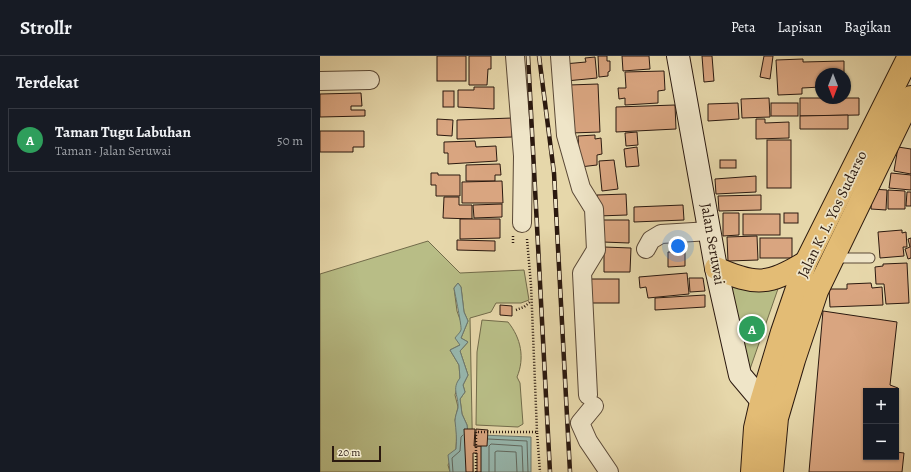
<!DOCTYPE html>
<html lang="id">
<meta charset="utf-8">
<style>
:root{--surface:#171b24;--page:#20242c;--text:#f1f3f6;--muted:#9ea1a6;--line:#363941;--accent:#d93025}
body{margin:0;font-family:Alegreya,serif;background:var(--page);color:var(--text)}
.controls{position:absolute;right:12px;bottom:12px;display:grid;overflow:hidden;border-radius:0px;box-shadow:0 1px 3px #0004}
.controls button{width:36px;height:36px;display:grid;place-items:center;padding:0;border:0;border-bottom:1px solid var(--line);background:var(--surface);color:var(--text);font:20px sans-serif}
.compass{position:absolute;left:495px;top:12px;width:36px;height:36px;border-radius:50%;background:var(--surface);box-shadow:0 1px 3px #0004;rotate:180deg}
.scale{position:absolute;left:12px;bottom:10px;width:49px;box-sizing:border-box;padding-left:4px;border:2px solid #2b190f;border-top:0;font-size:11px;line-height:14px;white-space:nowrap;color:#2b190f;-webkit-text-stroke:3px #efe5c8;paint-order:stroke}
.you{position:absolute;left:358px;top:190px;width:14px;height:14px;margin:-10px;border:3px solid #fff;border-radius:50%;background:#1a73e8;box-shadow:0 0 0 6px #1a73e833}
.badge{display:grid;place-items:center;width:26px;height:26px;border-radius:50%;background:var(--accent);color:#fff;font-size:13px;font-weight:700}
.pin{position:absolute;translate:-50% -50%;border:2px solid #fff;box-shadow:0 1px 4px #0006}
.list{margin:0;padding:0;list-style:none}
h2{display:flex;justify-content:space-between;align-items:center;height:52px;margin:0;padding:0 16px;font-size:17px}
h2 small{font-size:13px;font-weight:400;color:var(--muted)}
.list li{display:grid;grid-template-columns:26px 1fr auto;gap:12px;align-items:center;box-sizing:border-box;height:64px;margin:0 8px 8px;padding:0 8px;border:1px solid var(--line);border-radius:0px}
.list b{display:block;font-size:15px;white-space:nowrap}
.list p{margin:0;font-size:13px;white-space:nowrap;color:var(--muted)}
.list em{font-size:13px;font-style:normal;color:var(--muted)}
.map{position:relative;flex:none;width:591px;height:416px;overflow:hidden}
header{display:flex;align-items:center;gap:24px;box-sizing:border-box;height:56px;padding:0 20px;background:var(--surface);border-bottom:1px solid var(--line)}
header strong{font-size:19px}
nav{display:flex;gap:22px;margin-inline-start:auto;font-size:14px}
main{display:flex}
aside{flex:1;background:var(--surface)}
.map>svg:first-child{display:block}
.green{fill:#b8bd86;stroke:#726b4a}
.water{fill:#97b8af;stroke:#6c786f}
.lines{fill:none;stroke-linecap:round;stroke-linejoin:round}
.shore{stroke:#61685f;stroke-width:1}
.building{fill:#d9a580;stroke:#2b190f}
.lane-casing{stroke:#5a4836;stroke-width:11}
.street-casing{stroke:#5a4836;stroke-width:20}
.secondary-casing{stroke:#2b190f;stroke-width:24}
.highway-casing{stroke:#2b190f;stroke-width:24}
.path{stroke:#2b190f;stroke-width:2.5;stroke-dasharray:1 2;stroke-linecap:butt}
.lane{stroke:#efe5c8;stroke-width:9}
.street{stroke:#efe5c8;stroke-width:18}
.secondary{stroke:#efe5c8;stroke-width:22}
.highway{stroke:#e3bc75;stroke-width:22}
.rail-casing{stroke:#2b190f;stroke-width:4.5}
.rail{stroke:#efe5c8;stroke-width:3;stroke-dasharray:9;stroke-linecap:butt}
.labels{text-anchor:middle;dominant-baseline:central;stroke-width:3.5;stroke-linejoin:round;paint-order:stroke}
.street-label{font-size:15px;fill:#2b190f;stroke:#efe5c8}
</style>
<header>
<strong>Strollr</strong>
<nav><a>Peta</a><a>Lapisan</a><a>Bagikan</a></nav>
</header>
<main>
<aside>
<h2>Terdekat<small></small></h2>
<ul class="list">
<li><span class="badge" style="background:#2e9e5b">A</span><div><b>Taman Tugu Labuhan</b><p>Taman · Jalan Seruwai</p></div><em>50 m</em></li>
</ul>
</aside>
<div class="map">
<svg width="591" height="416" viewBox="0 0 591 416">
<rect width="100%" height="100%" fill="#e6d7aa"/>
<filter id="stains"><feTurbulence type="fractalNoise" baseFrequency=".005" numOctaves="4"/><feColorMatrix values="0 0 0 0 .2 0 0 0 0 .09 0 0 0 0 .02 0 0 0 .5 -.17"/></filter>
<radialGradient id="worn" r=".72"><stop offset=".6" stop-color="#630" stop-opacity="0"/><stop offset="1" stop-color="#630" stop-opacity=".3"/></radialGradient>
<g class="green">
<polygon points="108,185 140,217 204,214 209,244 201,247 176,247 171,256 150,262 153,416 147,369 142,358 140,343 145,336 143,329 148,319 140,295 148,286 141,282 148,265 144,256 141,231 138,227 134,232 137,255 142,269 140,289 130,294 139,309 140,322 135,339 138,351 135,364 137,372 136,393 128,409 130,416 0,416 0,218"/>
<polygon points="409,224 460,227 429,316"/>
<path d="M162,264l26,2c13,16 17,36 9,55l3,6 3,41 -5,3 -42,-2 1,-73z"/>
</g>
<g class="water">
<path d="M138,227l3,4 3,25 4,9 -7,17 7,4 -8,9 8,24 -5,10 2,7 -5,7 2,15 5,11 5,47h-22l-2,-17 8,-6c1,-10 0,-19 -1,-28 0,-5 2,-9 3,-13 1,-12 -7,-19 2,-30l-1,-13 -9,-15 10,-5 -5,-7c2,-3 5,-5 6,-8 1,-3 -6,-36 -7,-42z"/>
<polygon points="160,379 211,381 211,416 160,416"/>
</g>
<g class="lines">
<g class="shore">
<polyline points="168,383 207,385 208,416"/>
<polyline points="133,416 132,402 140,395 141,381 143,379"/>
<polyline points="169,416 169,390 171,388 202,390 203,416"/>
<polyline points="175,416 175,396 177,395 196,396 197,416"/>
</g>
</g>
<g class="building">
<rect x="117" y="0" width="29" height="25"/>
<polygon points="149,0 171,0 171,13 168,13 167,29 149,29"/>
<polygon points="278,0 287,0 287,5 290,5 290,15 288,16 288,20 279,21"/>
<polygon points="302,0 329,0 330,13 303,15"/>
<polygon points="382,0 392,0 394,25 384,26"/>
<polygon points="444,0 453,0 450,23 440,21"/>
<polygon points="275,1 277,22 246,25 244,8 266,6 265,2"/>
<polygon points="483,3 483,6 524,5 524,18 501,18 501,31 482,32 482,38 458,39 456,4"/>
<polygon points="344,15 345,34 338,35 338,47 305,49 305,42 299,43 298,32 306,32 305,16"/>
<polygon points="278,28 280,76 251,77 249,29"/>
<polygon points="154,31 174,31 174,53 138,51 138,34 154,34"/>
<rect x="123" y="35" width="11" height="16"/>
<polygon points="41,37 42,50 31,50 31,54 45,54 45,60 0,61 0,38"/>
<polygon points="449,42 450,61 422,62 421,43"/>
<polygon points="480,42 539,42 539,59 480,60"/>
<polygon points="418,47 419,63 388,65 388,48"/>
<rect x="451" y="47" width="27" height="13"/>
<polygon points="355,49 356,73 296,76 296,51"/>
<polygon points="528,59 528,73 480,73 480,60"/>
<polygon points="192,62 192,81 137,83 137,64"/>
<polygon points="117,63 133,64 132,80 117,79"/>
<polygon points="436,63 445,63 445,67 469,66 469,82 436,83"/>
<polygon points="0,75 44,75 44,91 33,91 33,96 0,96"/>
<polygon points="317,76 318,89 306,90 305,77"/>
<polygon points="275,79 275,83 281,82 282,98 277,99 277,109 260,111 258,80"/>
<rect x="447" y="84" width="24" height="48"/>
<polygon points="155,85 156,91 176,90 177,105 128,108 128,97 124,97 124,86"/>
<polygon points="317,91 319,110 306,111 304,93"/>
<polygon points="578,91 591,93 591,118 574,115"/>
<polygon points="294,104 298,133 282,135 279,105"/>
<rect x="400" y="104" width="16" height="8"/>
<polygon points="180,108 181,119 175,119 175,125 146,125 146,109"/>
<polygon points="111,117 118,117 118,119 140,119 140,140 116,140 116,129 111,129"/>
<polygon points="571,117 591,119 591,134 569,132"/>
<polygon points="436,120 436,136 396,138 395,123"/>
<polygon points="182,125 183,147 142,147 142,126"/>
<polygon points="552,133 567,134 566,154 551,153"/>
<polygon points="568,134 585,135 585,153 568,153"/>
<polygon points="587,136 591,136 591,150 586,150"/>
<polygon points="306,138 307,159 278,160 277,139"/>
<polygon points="441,139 441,154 399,155 398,140"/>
<polygon points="124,141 139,141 139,149 152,149 152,163 123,162"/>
<polygon points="182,148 182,161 154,162 153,149"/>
<polygon points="363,149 364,164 314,166 314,151"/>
<polygon points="403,157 419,157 419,179 403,180"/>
<rect x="464" y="157" width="14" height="10"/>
<rect x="423" y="158" width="37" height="21"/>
<polygon points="140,163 180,163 180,182 140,183"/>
<polygon points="283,164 309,164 309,187 283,186"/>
<polygon points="582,174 582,177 586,176 587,191 583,191 584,200 560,202 558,176"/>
<polygon points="437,180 438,204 408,205 407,181"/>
<rect x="440" y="182" width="32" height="20"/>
<polygon points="591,182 591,202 588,203 585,193 590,191 588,183"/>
<polygon points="137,184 175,185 175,195 137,194"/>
<polygon points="284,191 311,192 310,216 284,216"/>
<polygon points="348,196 365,196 365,210 348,211"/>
<polygon points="587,207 589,247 566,248 564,228 556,228 555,211 563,210 563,208"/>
<polygon points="367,217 369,238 328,242 326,231 320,232 319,221"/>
<polygon points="369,222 383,222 385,235 370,236"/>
<rect x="268" y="223" width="31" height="24"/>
<polygon points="551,227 552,232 562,231 563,249 510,251 509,233 527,233 527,228"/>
<polygon points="385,239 385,251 335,254 335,242"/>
<polygon points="180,249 192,250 192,260 180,259"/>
<polygon points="503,255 577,266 570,329 578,332 576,352 576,335 546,335 546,401 576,401 576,396 584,397 582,416 489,416"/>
<polygon points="144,373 155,373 154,390 161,390 161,416 157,416 157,397 153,397 153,416 146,416"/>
<polygon points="156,373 168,374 167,390 155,390"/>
</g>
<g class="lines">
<defs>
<polyline id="lane" points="514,202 550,202"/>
<g id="street">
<polyline points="195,0 203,100 202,167"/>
<polyline points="240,0 246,79 261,132 274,153 276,194 262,217 268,339"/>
<polyline points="0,25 50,24"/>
<polyline points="326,193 331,184 341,178 390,175"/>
<polyline points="274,350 260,367 268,385 289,416"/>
</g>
<polyline id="secondary" points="358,0 396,212 420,319 452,357"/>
<g id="highway">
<path d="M396,212c40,18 53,17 90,-6"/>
<polyline points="432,416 435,372 441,346 462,276 486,206 589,0"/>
<polyline points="452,416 457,362 474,304 497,235 591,41"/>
</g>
</defs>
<use href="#lane" class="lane-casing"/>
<use href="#street" class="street-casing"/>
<use href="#secondary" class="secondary-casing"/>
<use href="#highway" class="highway-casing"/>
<g class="path">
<polyline points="193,180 193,187"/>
<polyline points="207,183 211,229 217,376"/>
<polyline points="196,254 204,251 211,245"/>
<polyline points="156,416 156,376 217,376 220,416"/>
</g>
<use href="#lane" class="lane"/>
<use href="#street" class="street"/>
<use href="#secondary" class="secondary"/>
<use href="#highway" class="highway"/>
<defs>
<g id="rail">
<polyline points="208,0 230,416"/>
<polyline points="219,0 234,117 250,416"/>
</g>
</defs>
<use href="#rail" class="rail-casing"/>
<use href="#rail" class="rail"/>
</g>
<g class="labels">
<g class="street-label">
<text transform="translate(512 158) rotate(-64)">Jalan K. L. Yos Sudarso</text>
<text transform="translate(393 188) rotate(80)">Jalan Seruwai</text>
</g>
</g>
<rect width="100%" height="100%" filter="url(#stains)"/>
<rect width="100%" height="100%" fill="url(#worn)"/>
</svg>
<div class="controls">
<button>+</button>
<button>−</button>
</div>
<svg class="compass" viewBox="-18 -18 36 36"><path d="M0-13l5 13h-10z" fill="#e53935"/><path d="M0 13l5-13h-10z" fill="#9ea1a6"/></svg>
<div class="scale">20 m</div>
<div class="you"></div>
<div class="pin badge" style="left:432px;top:273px;background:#2e9e5b">A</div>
</div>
</main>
